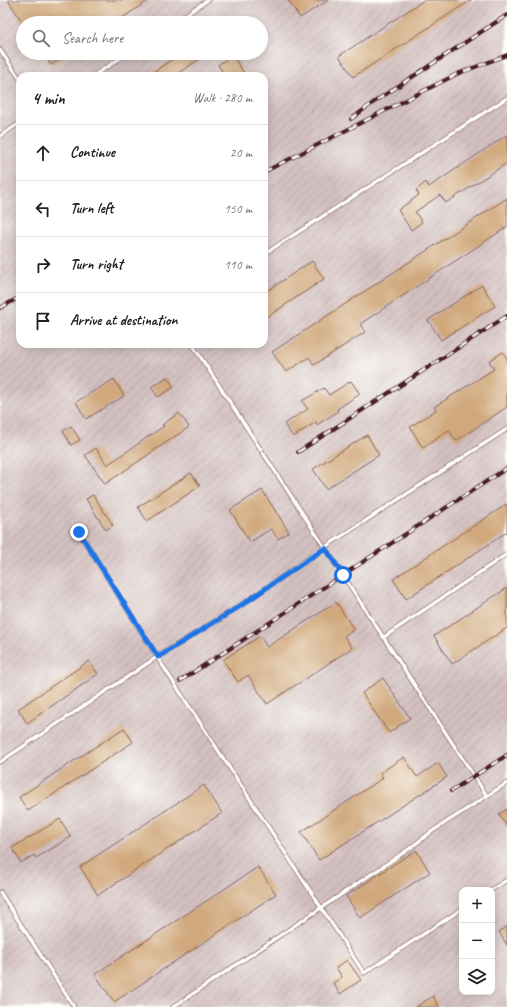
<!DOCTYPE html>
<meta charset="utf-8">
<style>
:root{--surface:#fff;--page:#f6f6f6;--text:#202124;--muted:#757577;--line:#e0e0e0}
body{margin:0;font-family:Caveat,sans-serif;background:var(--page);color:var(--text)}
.controls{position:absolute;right:12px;bottom:12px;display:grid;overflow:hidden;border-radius:8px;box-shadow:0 2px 10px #0003}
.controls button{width:36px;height:36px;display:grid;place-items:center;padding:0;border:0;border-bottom:1px solid var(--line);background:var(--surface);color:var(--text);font:20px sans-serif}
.stop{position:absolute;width:12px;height:12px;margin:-9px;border:3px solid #1a73e8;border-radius:50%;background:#fff}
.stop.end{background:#1a73e8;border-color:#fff;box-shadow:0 1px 4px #0008}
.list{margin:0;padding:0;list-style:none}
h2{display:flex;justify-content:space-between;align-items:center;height:52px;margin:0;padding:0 16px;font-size:17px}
h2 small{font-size:13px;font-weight:400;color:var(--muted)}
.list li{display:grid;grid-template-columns:26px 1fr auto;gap:12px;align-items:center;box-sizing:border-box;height:56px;padding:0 16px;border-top:1px solid var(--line)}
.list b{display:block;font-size:15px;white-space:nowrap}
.list em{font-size:13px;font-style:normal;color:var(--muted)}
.icon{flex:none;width:22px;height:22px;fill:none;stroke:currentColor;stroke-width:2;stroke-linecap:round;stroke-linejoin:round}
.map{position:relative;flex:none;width:507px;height:1007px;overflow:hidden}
.search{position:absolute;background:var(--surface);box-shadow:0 2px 10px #0003;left:16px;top:16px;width:252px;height:44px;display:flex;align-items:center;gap:10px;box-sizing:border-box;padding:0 14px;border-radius:22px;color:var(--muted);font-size:15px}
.panel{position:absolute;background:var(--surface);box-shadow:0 2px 10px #0003;left:16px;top:72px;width:252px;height:276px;border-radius:12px}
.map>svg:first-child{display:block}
.industrial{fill:url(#industrial-furrows);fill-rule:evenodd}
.building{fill:#d0a87b}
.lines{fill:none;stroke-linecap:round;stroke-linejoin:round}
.lane-casing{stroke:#84625d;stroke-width:5}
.lane{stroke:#fff;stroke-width:3.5}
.rail-casing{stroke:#4a1f2b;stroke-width:4}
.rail{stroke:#fdfcf7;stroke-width:2.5;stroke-dasharray:8;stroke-linecap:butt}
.route{stroke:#1a73e8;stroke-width:5}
</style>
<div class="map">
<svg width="507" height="1007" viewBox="0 0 507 1007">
<defs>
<pattern id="industrial-furrows" width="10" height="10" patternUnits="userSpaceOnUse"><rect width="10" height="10" fill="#d1bfbf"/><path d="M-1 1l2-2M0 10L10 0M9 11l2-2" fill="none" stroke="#b5a4a4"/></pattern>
</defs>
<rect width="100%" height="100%" fill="#fdfcf7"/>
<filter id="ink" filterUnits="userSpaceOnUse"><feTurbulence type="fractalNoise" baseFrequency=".025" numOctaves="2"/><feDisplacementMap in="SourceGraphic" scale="8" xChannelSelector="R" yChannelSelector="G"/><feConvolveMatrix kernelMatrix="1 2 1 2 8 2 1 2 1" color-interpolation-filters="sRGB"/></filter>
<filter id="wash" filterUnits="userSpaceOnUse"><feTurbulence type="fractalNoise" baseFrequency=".012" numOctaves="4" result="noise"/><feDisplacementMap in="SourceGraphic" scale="16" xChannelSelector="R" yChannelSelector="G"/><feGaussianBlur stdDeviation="0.9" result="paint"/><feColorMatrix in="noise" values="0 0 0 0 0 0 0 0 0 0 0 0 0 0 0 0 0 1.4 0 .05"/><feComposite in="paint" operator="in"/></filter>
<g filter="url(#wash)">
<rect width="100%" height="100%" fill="#efddbb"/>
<path class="industrial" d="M0,0h507v1007h-507zM23,23h238v30h-238zM20,76h244v268h-244zM462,890h30v102h-30z"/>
<g id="blocks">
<g class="building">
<polygon points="8,0 149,0 115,23 23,23"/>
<polygon points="288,0 328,0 300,18"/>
<polygon points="424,0 471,0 353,77 339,56"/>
<polygon points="43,53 69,53 51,65"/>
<polygon points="182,53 209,53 174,76 147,76"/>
<polygon points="232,55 246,76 225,76 218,65"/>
<polygon points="507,135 507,163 446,203 440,195 415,212 422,222 411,230 398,210 419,195 416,190 426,182 429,187"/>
<polygon points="507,198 507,227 360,324 365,332 314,365 309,357 286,372 272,352"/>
<polygon points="312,261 324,279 264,319 264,293"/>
<polygon points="482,285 495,306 441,340 428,320"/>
<polygon points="503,352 507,358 507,407 456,441 449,430 423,448 410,427 436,410 434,407 494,369 489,361"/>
<polygon points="167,377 174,387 158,397 151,387"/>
<polygon points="114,379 124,396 86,419 76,402"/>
<polygon points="351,381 360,394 337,409 338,411 317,425 316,422 293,437 284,424 308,409 302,401 324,388 329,395"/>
<polygon points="179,413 189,427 105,484 85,455 96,448 107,465 164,426 162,425"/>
<polygon points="71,426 80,440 71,445 63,431"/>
<polygon points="367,435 379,455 326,489 313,469"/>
<polygon points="191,473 200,486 147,521 138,507"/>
<polygon points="262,490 289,532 278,539 271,529 250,542 230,510"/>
<polygon points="93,495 113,525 106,530 86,499"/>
<polygon points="507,504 507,532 406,599 393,579"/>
<polygon points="507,588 507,628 452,664 434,636"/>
<polygon points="336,602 354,630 344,636 352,648 267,704 248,675 238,682 223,660 260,636 267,647"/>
<polygon points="89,661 98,674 27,723 18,709"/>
<polygon points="383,678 410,718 389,733 362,693"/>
<polygon points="124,728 133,742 28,811 19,797"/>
<polygon points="404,757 417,777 438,763 447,777 319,860 301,832 383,778 380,773"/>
<polygon points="204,785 222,813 98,895 80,867"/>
<polygon points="507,809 507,827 499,814"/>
<polygon points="60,819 71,837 36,858 34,855 21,863 12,848"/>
<polygon points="416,850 430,872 360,918 346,896"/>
<polygon points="258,867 276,894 114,1002 95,974"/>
<polygon points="507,926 507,945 499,932"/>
<polygon points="347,960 361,980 340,994 333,983 342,977 336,968"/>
<polygon points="433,996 439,1007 416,1007"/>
</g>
</g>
</g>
<g filter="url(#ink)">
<use href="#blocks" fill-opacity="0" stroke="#84625d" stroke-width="1"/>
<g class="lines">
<defs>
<g id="lane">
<polyline points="173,23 208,0"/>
<polyline points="0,50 20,79"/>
<polyline points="93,76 128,53"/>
<polyline points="0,136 20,123"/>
<polyline points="264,254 507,98"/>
<polyline points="192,344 487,796"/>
<polyline points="79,532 157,657 364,973 462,909"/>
<polyline points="384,637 507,554"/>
<polyline points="0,762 157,657 237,608 325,547 507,429"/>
<polyline points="491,890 507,880"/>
<polyline points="0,892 74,1007"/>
<polyline points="173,1007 409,849 431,832 507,783"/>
</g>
</defs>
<use href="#lane" class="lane-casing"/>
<use href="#lane" class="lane"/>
<defs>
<g id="rail">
<polyline points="351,119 377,100 507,15"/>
<polyline points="264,172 457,74 507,55"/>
<polyline points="0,308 20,297"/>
<polyline points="298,452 507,316"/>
<polyline points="180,681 507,468"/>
<polyline points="451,791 507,755"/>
</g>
</defs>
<use href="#rail" class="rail-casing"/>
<use href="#rail" class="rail"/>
</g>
</g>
<g class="lines" filter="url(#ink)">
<polyline class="route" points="79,532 158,657 237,608 325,548 343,575"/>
</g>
</svg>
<div class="controls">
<button>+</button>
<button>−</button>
<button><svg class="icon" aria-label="layers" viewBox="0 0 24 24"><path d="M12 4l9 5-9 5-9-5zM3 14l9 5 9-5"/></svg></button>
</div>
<div class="stop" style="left:343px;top:575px"></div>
<div class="stop end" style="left:79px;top:532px"></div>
<div class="search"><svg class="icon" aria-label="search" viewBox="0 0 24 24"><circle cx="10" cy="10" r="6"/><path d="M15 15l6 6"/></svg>Search here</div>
<section class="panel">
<h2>4 min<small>Walk · 280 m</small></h2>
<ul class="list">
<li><svg class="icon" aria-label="ahead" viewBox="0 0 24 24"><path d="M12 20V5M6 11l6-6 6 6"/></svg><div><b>Continue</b></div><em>20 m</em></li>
<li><svg class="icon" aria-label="left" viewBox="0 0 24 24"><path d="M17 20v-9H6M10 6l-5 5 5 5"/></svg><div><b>Turn left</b></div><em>150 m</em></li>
<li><svg class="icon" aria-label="right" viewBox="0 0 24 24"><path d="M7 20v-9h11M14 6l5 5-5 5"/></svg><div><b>Turn right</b></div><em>110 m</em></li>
<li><svg class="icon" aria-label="arrive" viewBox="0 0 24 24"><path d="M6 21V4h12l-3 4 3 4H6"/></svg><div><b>Arrive at destination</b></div></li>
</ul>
</section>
</div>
